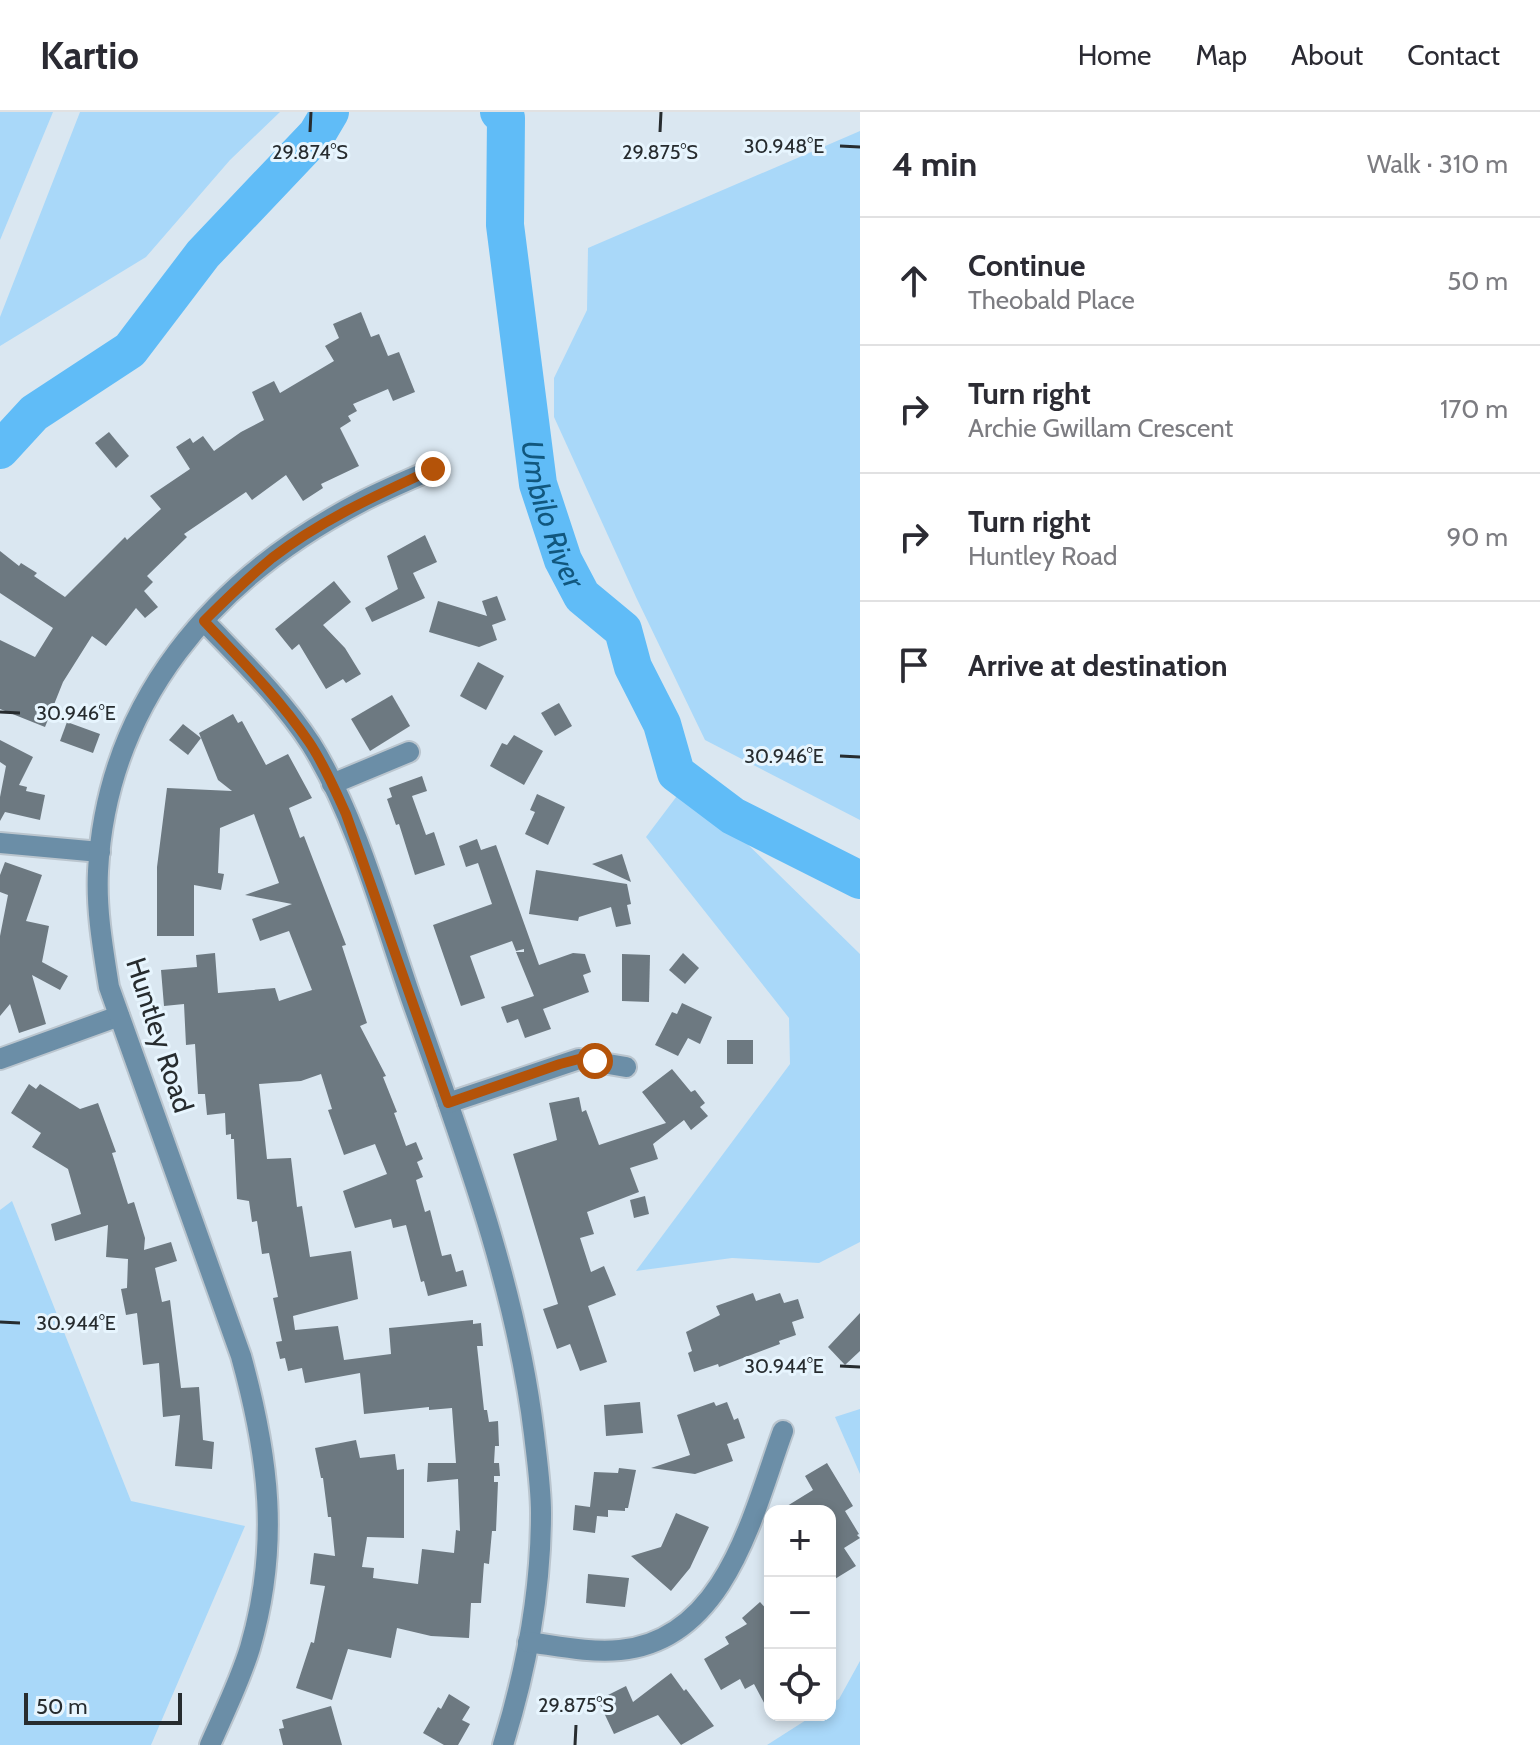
<!DOCTYPE html>
<meta charset="utf-8">
<style>
:root{--surface:#fff;--page:#f2f2f3;--text:#2b2b33;--muted:#7c7c81;--line:#e1e1e2}
body{margin:0;font-family:Cabin,sans-serif;background:var(--page);color:var(--text)}
.controls{position:absolute;right:24px;bottom:24px;display:grid;overflow:hidden;border-radius:16px;box-shadow:0 4px 12px #0003}
.controls button{width:72px;height:72px;display:grid;place-items:center;padding:0;border:0;border-bottom:2px solid var(--line);background:var(--surface);color:var(--text);font:40px sans-serif}
.scale{position:absolute;left:24px;bottom:20px;width:158px;box-sizing:border-box;padding-left:8px;border:4px solid #272c2f;border-top:0;font-size:22px;line-height:28px;white-space:nowrap;color:#272c2f;-webkit-text-stroke:6px #e7f5fe;paint-order:stroke}
.stop{position:absolute;width:24px;height:24px;margin:-18px;border:6px solid #b45309;border-radius:50%;background:#fff}
.stop.end{background:#b45309;border-color:#fff;box-shadow:0 2px 8px #0008}
.list{margin:0;padding:0;list-style:none}
h2{display:flex;justify-content:space-between;align-items:center;height:104px;margin:0;padding:0 32px;font-size:34px}
h2 small{font-size:26px;font-weight:400;color:var(--muted)}
.list li{display:grid;grid-template-columns:52px 1fr auto;gap:24px;align-items:center;box-sizing:border-box;height:128px;padding:0 32px;border-top:2px solid var(--line)}
.list b{display:block;font-size:30px;white-space:nowrap}
.list p{margin:0;font-size:26px;white-space:nowrap;color:var(--muted)}
.list em{font-size:26px;font-style:normal;color:var(--muted)}
.icon{flex:none;width:44px;height:44px;fill:none;stroke:currentColor;stroke-width:2;stroke-linecap:round;stroke-linejoin:round}
.map{position:relative;flex:none;width:860px;height:1633px;overflow:hidden}
header{display:flex;align-items:center;gap:48px;box-sizing:border-box;height:112px;padding:0 40px;background:var(--surface);border-bottom:2px solid var(--line)}
header strong{font-size:38px}
nav{display:flex;gap:44px;margin-inline-start:auto;font-size:28px}
main{display:flex}
aside{flex:1;background:var(--surface)}
.map>svg:first-child{display:block}
.green{fill:#a9d8f9}
.lines{fill:none;stroke-linecap:round;stroke-linejoin:round}
.river{stroke:#60bcf7;stroke-width:38}
.building{fill:#6d7981}
.minor-casing{stroke:#bac5ce;stroke-width:24}
.minor{stroke:#6b8ea7;stroke-width:20}
.route{stroke:#b45309;stroke-width:10}
.ticks{fill:none;stroke:#272c2f;stroke-width:3}
.labels{text-anchor:middle;dominant-baseline:central;stroke-width:6;stroke-linejoin:round;paint-order:stroke}
.street-label{font-size:28px;fill:#272c2f;stroke:#e7f5fe}
.water-label{font-size:30px;font-style:italic;fill:#11577e;stroke:#e7f5fe}
.ticks-label{font-size:20px;text-anchor:middle;fill:#272c2f;stroke:#e7f5fe;stroke-width:6;stroke-linejoin:round;paint-order:stroke}
</style>
<header>
<strong>Kartio</strong>
<nav><a>Home</a><a>Map</a><a>About</a><a>Contact</a></nav>
</header>
<main>
<div class="map">
<svg width="860" height="1633" viewBox="0 0 860 1633">
<rect width="100%" height="100%" fill="#dae7f1"/>
<g class="green">
<polygon points="0,0 53,0 0,128"/>
<polygon points="80,0 280,0 230,48 146,145 0,234 0,205"/>
<polygon points="860,19 860,708 705,628 636,485 554,305 554,266 587,198 588,136"/>
<polygon points="686,672 860,842 860,1130 819,1151 732,1146 636,1159 790,952 789,906 646,725"/>
<polygon points="12,1089 131,1389 245,1414 151,1633 0,1633 0,1098"/>
<polygon points="860,1297 860,1362 835,1305"/>
<polygon points="860,1549 860,1633 767,1633 814,1603 830,1603 830,1592 839,1587"/>
</g>
<g class="lines">
<g class="river">
<path id="s1" d="M499,0l7,6 -1,107 33,259 25,76 19,36 41,34 10,37 29,57 14,49 57,43 127,64"/>
<polyline points="0,338 34,301 130,238 203,142 317,22 330,0"/>
</g>
</g>
<g class="building">
<polygon points="361,200 371,225 379,222 388,244 399,240 415,280 393,289 388,277 353,292 357,299 348,304 351,309 340,316 359,354 321,372 323,376 303,389 286,363 252,388 246,380 184,422 187,425 147,464 153,470 144,479 158,495 145,506 136,496 106,534 92,524 63,570 45,615 0,597 0,528 35,545 53,516 0,481 0,439 19,454 21,451 37,461 34,464 65,485 125,425 127,428 161,397 150,384 190,357 176,335 190,326 193,331 203,324 214,339 241,320 264,308 252,280 274,269 280,281 334,249 325,234 339,226 333,212"/>
<polygon points="109,320 129,344 116,356 95,331"/>
<polygon points="425,423 437,450 413,461 425,486 372,510 365,496 398,477 387,444"/>
<polygon points="334,469 351,490 323,513 345,536 361,562 346,571 343,567 326,577 299,532 292,538 275,517"/>
<polygon points="497,484 506,508 492,513 497,528 479,535 429,520 438,489 487,504 482,489"/>
<polygon points="478,550 504,564 486,598 460,584"/>
<polygon points="392,583 410,614 370,639 351,607"/>
<polygon points="559,591 572,614 555,624 541,601"/>
<polygon points="233,602 238,611 242,609 266,653 288,642 312,686 289,696 300,726 304,724 346,833 342,834 367,911 360,914 386,964 383,965 397,1000 394,1001 406,1034 416,1030 423,1047 417,1050 423,1065 416,1068 425,1100 430,1098 442,1144 451,1142 456,1160 463,1158 467,1174 428,1184 424,1169 421,1170 406,1113 393,1116 391,1107 355,1116 343,1079 387,1062 375,1032 344,1043 328,998 332,997 321,962 301,969 259,972 267,1047 291,1046 297,1095 302,1094 310,1145 351,1139 358,1187 293,1204 295,1218 338,1214 344,1248 391,1242 389,1216 473,1208 473,1212 481,1211 483,1234 477,1234 484,1298 487,1298 489,1310 498,1309 499,1334 495,1334 494,1351 499,1351 500,1364 494,1364 494,1370 498,1370 496,1419 492,1419 489,1452 484,1451 481,1491 471,1491 469,1526 431,1524 397,1516 391,1546 348,1537 332,1588 296,1576 311,1530 314,1531 325,1474 310,1472 314,1441 335,1444 331,1405 328,1405 323,1366 321,1366 315,1336 356,1328 360,1346 395,1342 397,1358 404,1357 404,1426 367,1425 362,1455 374,1456 373,1466 418,1472 422,1437 454,1441 456,1418 460,1419 458,1367 427,1370 428,1351 456,1351 452,1296 429,1298 429,1295 364,1302 360,1261 305,1271 302,1256 288,1259 285,1246 280,1247 276,1230 282,1229 273,1186 278,1185 269,1141 262,1142 257,1109 252,1110 249,1089 237,1087 234,1027 231,1027 231,1022 226,1023 225,1001 207,1003 205,982 198,982 195,932 186,933 184,892 164,894 161,858 197,855 196,843 215,841 218,881 275,876 279,889 312,878 289,819 260,829 252,807 292,792 245,783 279,771 254,702 220,716 218,761 224,762 221,778 194,773 194,824 157,824 157,755 167,676 232,679 218,668 199,621"/>
<polygon points="67,610 100,622 93,641 60,629"/>
<polygon points="183,612 201,626 188,643 169,628"/>
<polygon points="514,623 543,639 524,673 490,654 502,631 507,633"/>
<polygon points="0,628 33,645 19,673 27,675 26,679 45,683 40,708 5,700 0,709 0,685 6,654 0,650"/>
<polygon points="422,664 427,679 412,684 426,723 434,720 445,753 415,763 399,712 396,713 387,687 392,685 389,676"/>
<polygon points="537,682 565,695 548,733 525,722 535,700 530,698"/>
<polygon points="477,727 481,738 496,733 539,853 573,841 585,842 591,860 583,863 589,880 543,897 551,917 525,926 518,907 507,911 501,895 534,884 516,840 524,840 524,837 516,839 512,829 470,844 485,886 461,894 433,813 492,792 478,751 466,755 459,734"/>
<polygon points="622,742 631,770 592,752"/>
<polygon points="5,750 42,763 26,809 49,814 42,850 68,864 60,878 32,863 46,912 19,921 10,892 0,904 0,824 8,783 0,780 0,763"/>
<polygon points="536,758 627,772 631,792 627,793 631,812 616,815 611,795 579,805 578,809 529,802"/>
<polygon points="683,841 699,856 685,872 669,858"/>
<polygon points="622,842 650,843 649,890 622,889"/>
<polygon points="682,891 712,905 700,932 688,926 678,944 655,933 672,900 677,902"/>
<rect x="727" y="928" width="26" height="24"/>
<polygon points="672,957 691,980 695,978 705,991 700,995 708,1004 691,1018 684,1008 653,1032 658,1047 630,1056 639,1080 587,1100 594,1122 580,1126 591,1160 604,1154 616,1183 588,1194 607,1250 580,1259 570,1232 557,1237 543,1197 558,1192 513,1042 557,1028 549,991 579,985 582,1000 586,998 599,1033 666,1011 642,980"/>
<polygon points="29,972 36,977 40,972 80,997 98,991 116,1040 112,1041 128,1092 134,1090 145,1126 144,1138 171,1130 177,1149 155,1156 162,1190 170,1188 181,1276 199,1275 203,1328 214,1330 212,1357 175,1354 180,1303 163,1305 159,1251 143,1253 137,1201 126,1203 121,1177 127,1176 128,1147 106,1145 108,1113 55,1129 51,1112 81,1102 68,1057 32,1035 41,1021 11,1001"/>
<polygon points="645,1084 649,1102 634,1106 630,1088"/>
<polygon points="753,1181 756,1189 780,1181 784,1191 798,1187 804,1206 792,1210 796,1223 779,1229 780,1232 719,1255 718,1252 694,1260 688,1241 692,1239 686,1220 720,1203 716,1194"/>
<polygon points="860,1201 860,1239 845,1253 828,1235"/>
<polygon points="640,1290 643,1321 606,1324 604,1293"/>
<polygon points="714,1290 716,1294 727,1290 734,1308 738,1306 745,1326 727,1332 733,1349 695,1362 651,1356 690,1343 677,1303"/>
<polygon points="827,1351 853,1394 845,1399 859,1422 857,1423 860,1426 844,1436 856,1454 830,1470 830,1399 779,1399 813,1378 805,1364"/>
<polygon points="619,1356 636,1358 628,1396 625,1396 625,1399 608,1398 608,1405 597,1404 595,1421 573,1418 575,1393 590,1395 594,1360 618,1361"/>
<polygon points="676,1401 709,1415 690,1456 671,1479 631,1444 661,1435"/>
<polygon points="588,1462 629,1466 625,1495 586,1491"/>
<polygon points="760,1490 770,1501 770,1602 754,1572 745,1577 740,1567 721,1578 704,1547 729,1532 725,1525 747,1512 742,1506"/>
<polygon points="671,1561 684,1579 686,1577 714,1614 681,1633 658,1603 614,1622 598,1588 626,1574 633,1590"/>
<polygon points="449,1582 470,1595 462,1608 470,1612 458,1633 444,1633 423,1621 438,1595 441,1597"/>
<polygon points="331,1594 342,1633 283,1633 279,1617 284,1616 282,1608"/>
</g>
<g class="lines">
<defs>
<g id="minor">
<path d="M204,509c37,39 77,77 107,123 45,72 72,173 100,254 50,142 105,286 123,436 3,26 7,53 7,79 0,78 -15,158 -38,232"/>
<polyline points="332,672 409,640"/>
<polyline points="0,731 100,740"/>
<polyline points="0,947 119,904"/>
<polyline points="448,991 579,947 626,955"/>
<path d="M528,1530c30,4 62,11 92,8 106,-10 133,-137 163,-219"/>
<path d="M210,1633c14,-32 30,-64 40,-97 30,-103 19,-191 -9,-292l-132,-369c-6,-38 -13,-77 -11,-116 9,-169 116,-293 263,-369 23,-12 48,-22 72,-33"/>
</g>
</defs>
<use href="#minor" class="minor-casing"/>
<use href="#minor" class="minor"/>
</g>
<g class="lines">
<path class="route" d="M433,357c-56,26 -112,51 -161,89 -24,20 -46,41 -68,63 37,39 75,77 105,121 15,22 26,48 37,72l102,289 112,-39 19,-5 16,2"/>
</g>
<path class="ticks" d="M310,20l1,-20M660,20l1,-20M840,34l20,1M0,600l20,1M840,644l20,1M0,1210l20,1M840,1254l20,1M575,1633l1,-20"/>
<g class="labels">
<g class="street-label">
<text transform="translate(160 923) rotate(72)">Huntley Road</text>
</g>
<g class="water-label">
<text stroke="none"><textPath href="#s1" startOffset="410">Umbilo River</textPath></text>
</g>
</g>
<g class="ticks-label">
<text x="784" y="41">30.948°E</text>
<text x="310" y="47">29.874°S</text>
<text x="660" y="47">29.875°S</text>
<text x="76" y="608">30.946°E</text>
<text x="784" y="651">30.946°E</text>
<text x="76" y="1218">30.944°E</text>
<text x="784" y="1261">30.944°E</text>
<text x="576" y="1600">29.875°S</text>
</g>
</svg>
<div class="controls">
<button>+</button>
<button>−</button>
<button><svg class="icon" aria-label="locate" viewBox="0 0 24 24"><circle cx="12" cy="12" r="6"/><path d="M12 2v4M12 18v4M2 12h4M18 12h4"/></svg></button>
</div>
<div class="scale">50 m</div>
<div class="stop" style="left:595px;top:949px"></div>
<div class="stop end" style="left:433px;top:357px"></div>
</div>
<aside>
<h2>4 min<small>Walk · 310 m</small></h2>
<ul class="list">
<li><svg class="icon" aria-label="ahead" viewBox="0 0 24 24"><path d="M12 20V5M6 11l6-6 6 6"/></svg><div><b>Continue</b><p>Theobald Place</p></div><em>50 m</em></li>
<li><svg class="icon" aria-label="right" viewBox="0 0 24 24"><path d="M7 20v-9h11M14 6l5 5-5 5"/></svg><div><b>Turn right</b><p>Archie Gwillam Crescent</p></div><em>170 m</em></li>
<li><svg class="icon" aria-label="right" viewBox="0 0 24 24"><path d="M7 20v-9h11M14 6l5 5-5 5"/></svg><div><b>Turn right</b><p>Huntley Road</p></div><em>90 m</em></li>
<li><svg class="icon" aria-label="arrive" viewBox="0 0 24 24"><path d="M6 21V4h12l-3 4 3 4H6"/></svg><div><b>Arrive at destination</b></div></li>
</ul>
</aside>
</main>
